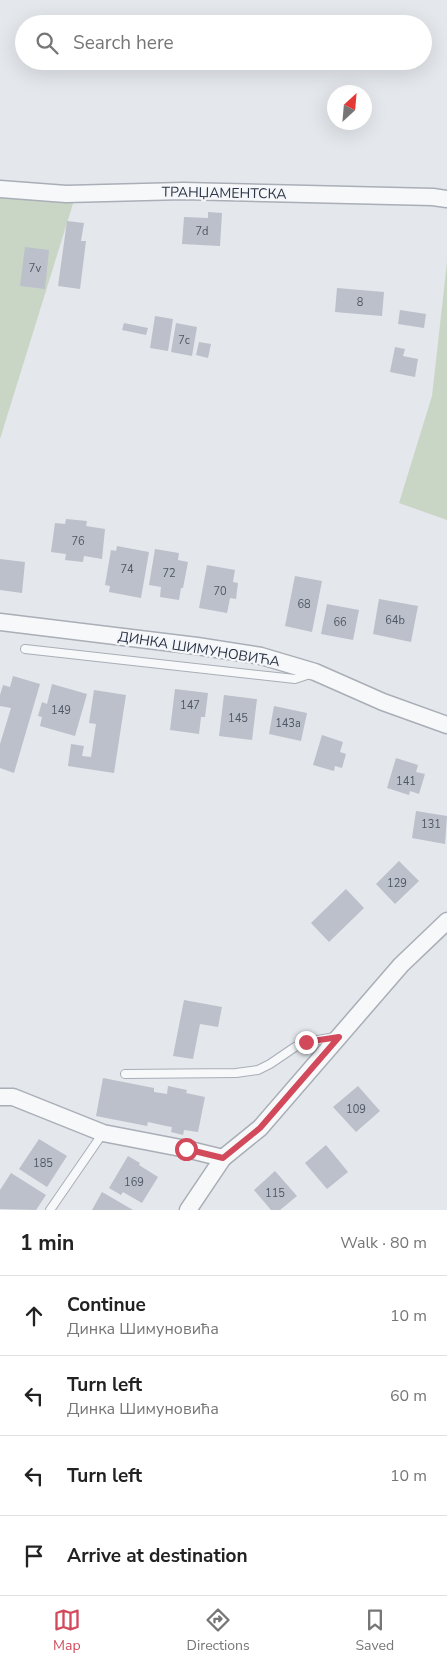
<!DOCTYPE html>
<meta charset="utf-8">
<style>
:root{--surface:#fff;--page:#f6f6f6;--text:#222;--muted:#767676;--line:#e0e0e0;--accent:#d1495b}
body{margin:0;font-family:"Nunito Sans",sans-serif;background:var(--page);color:var(--text)}
.compass{position:absolute;left:327px;top:85px;width:45px;height:45px;border-radius:50%;background:var(--surface);box-shadow:0 5px 20px #0002;rotate:26deg}
.stop{position:absolute;width:15px;height:15px;margin:-11px;border:4px solid #d1495b;border-radius:50%;background:#fff}
.stop.end{background:#d1495b;border-color:#fff;box-shadow:0 1px 5px #0008}
.list{margin:0;padding:0;list-style:none}
h2{display:flex;justify-content:space-between;align-items:center;height:65px;margin:0;padding:0 20px;font-size:21px}
h2 small{font-size:16px;font-weight:400;color:var(--muted)}
.list li{display:grid;grid-template-columns:32px 1fr auto;gap:15px;align-items:center;box-sizing:border-box;height:80px;padding:0 20px;border-top:1px solid var(--line)}
.list b{display:block;font-size:19px;white-space:nowrap}
.list p{margin:0;font-size:16px;white-space:nowrap;color:var(--muted)}
.list em{font-size:16px;font-style:normal;color:var(--muted)}
.icon{flex:none;width:28px;height:28px;fill:none;stroke:currentColor;stroke-width:2;stroke-linecap:round;stroke-linejoin:round}
.map{position:relative;flex:none;width:447px;height:1210px;overflow:hidden}
.search{position:absolute;background:var(--surface);box-shadow:0 5px 20px #0002;left:15px;right:15px;top:15px;height:55px;display:flex;align-items:center;gap:12px;box-sizing:border-box;padding:0 18px;border-radius:28px;color:var(--muted);font-size:19px}
.sheet{height:385px;background:var(--surface)}
nav{display:flex;justify-content:space-around;align-items:center;box-sizing:border-box;height:70px;border-top:1px solid var(--line);background:var(--surface);font-size:14px;color:var(--muted)}
nav a{display:grid;justify-items:center;gap:2px}
nav .on{color:var(--accent)}
.map>svg:first-child{display:block}
.green{fill:#c9d6c5}
.building{fill:#bbc0ca}
.lines{fill:none;stroke-linecap:round;stroke-linejoin:round}
.service-casing{stroke:#a9aeb7;stroke-width:10}
.minor-casing{stroke:#a9aeb7;stroke-width:19}
.service{stroke:#f7f8fa;stroke-width:8}
.minor{stroke:#f7f8fa;stroke-width:16}
.route{stroke:#d1495b;stroke-width:6}
.labels{text-anchor:middle;dominant-baseline:central;stroke-width:4.5;stroke-linejoin:round;paint-order:stroke}
.number-label{font-size:11px;fill:#4f5766}
.street-label{font-size:14px;fill:#2b3445;stroke:#f4f6f9}
</style>
<div class="map">
<svg width="447" height="1210" viewBox="0 0 447 1210">
<rect width="100%" height="100%" fill="#e4e7ec"/>
<g class="green">
<polygon points="0,189 76,194 0,439"/>
<polygon points="447,262 447,520 399,503 432,396"/>
</g>
<g class="building">
<polygon points="208,212 222,213 220,246 182,244 184,217 208,218"/>
<polygon points="67,221 84,223 81,241 86,241 80,289 58,286"/>
<polygon points="25,247 49,250 45,289 20,286"/>
<polygon points="337,288 384,292 382,316 335,312"/>
<polygon points="400,310 426,314 424,328 398,324"/>
<polygon points="155,316 173,319 168,351 150,348"/>
<polygon points="124,323 148,328 146,335 122,330"/>
<polygon points="176,323 197,327 192,356 171,352"/>
<polygon points="199,342 211,344 208,358 196,355"/>
<polygon points="395,347 405,349 403,356 418,359 415,377 390,372"/>
<polygon points="66,519 87,521 86,526 105,529 102,559 84,556 83,562 65,560 66,554 51,552 55,523 65,524"/>
<polygon points="117,546 149,552 141,598 109,592 110,586 105,585 111,550 116,551"/>
<polygon points="155,549 179,553 178,560 188,562 183,588 181,588 179,600 160,597 161,587 149,585"/>
<polygon points="0,559 25,562 22,593 0,590"/>
<polygon points="207,565 235,570 233,582 238,583 236,599 230,598 227,613 199,608"/>
<polygon points="295,576 322,581 312,632 285,626"/>
<polygon points="379,599 418,606 411,642 373,634"/>
<polygon points="327,604 359,610 353,640 321,634"/>
<polygon points="13,676 40,684 14,773 0,768 0,744 11,708 0,706 0,695 3,685 10,687"/>
<polygon points="52,684 87,694 75,736 40,726 42,717 38,716 42,702 47,704"/>
<polygon points="175,689 208,693 205,717 201,717 199,734 170,730"/>
<polygon points="94,690 126,695 114,773 68,766 71,744 84,746 82,756 91,757 96,724 89,723"/>
<polygon points="224,695 257,699 252,740 219,736"/>
<polygon points="274,706 307,713 301,741 269,734"/>
<polygon points="322,735 343,742 340,752 346,754 342,768 335,766 334,771 313,765"/>
<polygon points="396,758 418,765 416,772 425,774 419,794 410,791 409,795 387,788"/>
<polygon points="416,811 447,816 445,844 412,838"/>
<polygon points="399,861 419,881 395,904 376,884"/>
<polygon points="346,889 364,908 329,942 311,923"/>
<polygon points="184,1000 222,1007 218,1027 200,1024 193,1059 173,1056"/>
<polygon points="103,1078 154,1088 154,1092 167,1094 168,1086 187,1090 186,1093 205,1097 198,1132 184,1130 183,1135 171,1132 172,1127 166,1126 148,1122 147,1126 96,1116"/>
<polygon points="358,1086 380,1111 356,1132 333,1107"/>
<polygon points="39,1139 67,1156 47,1187 19,1169"/>
<polygon points="326,1145 348,1172 327,1189 305,1163"/>
<polygon points="128,1156 140,1163 139,1165 158,1177 142,1203 123,1192 121,1195 109,1188"/>
<polygon points="275,1171 297,1196 280,1210 271,1210 254,1190"/>
<polygon points="11,1173 46,1195 36,1210 0,1209 0,1190"/>
<polygon points="102,1192 133,1210 92,1210"/>
</g>
<g class="lines">
<defs>
<g id="service">
<polyline points="25,649 295,679 310,674"/>
<polyline points="125,1074 236,1073 258,1070 270,1064 295,1047 306,1042 335,1037"/>
<polyline points="50,1210 103,1133"/>
</g>
<g id="minor">
<polyline points="0,189 66,194 183,191 433,197 447,199"/>
<polyline points="0,622 197,646 261,656 315,672 383,702 447,725"/>
<polyline points="0,1097 13,1097 103,1133 186,1149 223,1158"/>
<polyline points="188,1210 223,1158 260,1128 401,965 447,921"/>
</g>
</defs>
<use href="#service" class="service-casing"/>
<use href="#minor" class="minor-casing"/>
<use href="#service" class="service"/>
<use href="#minor" class="minor"/>
</g>
<g class="lines">
<polyline class="route" points="186,1149 223,1158 260,1128 339,1037 306,1042"/>
</g>
<g class="labels">
<g class="number-label">
<text x="202" y="231">7d</text>
<text x="35" y="268">7v</text>
<text x="360" y="302">8</text>
<text x="184" y="340">7c</text>
<text x="78" y="541">76</text>
<text x="127" y="569">74</text>
<text x="169" y="573">72</text>
<text x="220" y="591">70</text>
<text x="304" y="604">68</text>
<text x="395" y="620">64b</text>
<text x="340" y="622">66</text>
<text x="190" y="705">147</text>
<text x="61" y="710">149</text>
<text x="238" y="718">145</text>
<text x="288" y="723">143a</text>
<text x="406" y="781">141</text>
<text x="431" y="824">131</text>
<text x="397" y="883">129</text>
<text x="356" y="1109">109</text>
<text x="43" y="1163">185</text>
<text x="134" y="1182">169</text>
<text x="275" y="1193">115</text>
</g>
<g class="street-label">
<text transform="translate(224 193) rotate(1)">ТРАНЏАМЕНТСКА</text>
<text transform="translate(199 649) rotate(9)">ДИНКА ШИМУНОВИЋА</text>
</g>
</g>
</svg>
<svg class="compass" viewBox="-18 -18 36 36"><path d="M0-13l5 13h-10z" fill="#e53935"/><path d="M0 13l5-13h-10z" fill="#767676"/></svg>
<div class="stop" style="left:186px;top:1149px"></div>
<div class="stop end" style="left:306px;top:1042px"></div>
<div class="search"><svg class="icon" aria-label="search" viewBox="0 0 24 24"><circle cx="10" cy="10" r="6"/><path d="M15 15l6 6"/></svg>Search here</div>
</div>
<section class="sheet">
<h2>1 min<small>Walk · 80 m</small></h2>
<ul class="list">
<li><svg class="icon" aria-label="ahead" viewBox="0 0 24 24"><path d="M12 20V5M6 11l6-6 6 6"/></svg><div><b>Continue</b><p>Динка Шимуновића</p></div><em>10 m</em></li>
<li><svg class="icon" aria-label="left" viewBox="0 0 24 24"><path d="M17 20v-9H6M10 6l-5 5 5 5"/></svg><div><b>Turn left</b><p>Динка Шимуновића</p></div><em>60 m</em></li>
<li><svg class="icon" aria-label="left" viewBox="0 0 24 24"><path d="M17 20v-9H6M10 6l-5 5 5 5"/></svg><div><b>Turn left</b></div><em>10 m</em></li>
<li><svg class="icon" aria-label="arrive" viewBox="0 0 24 24"><path d="M6 21V4h12l-3 4 3 4H6"/></svg><div><b>Arrive at destination</b></div></li>
</ul>
</section>
<nav>
<a class="on"><svg class="icon" aria-label="map" viewBox="0 0 24 24"><path d="M3 6l6-2 6 2 6-2v14l-6 2-6-2-6 2zM9 4v14M15 6v14"/></svg>Map</a>
<a><svg class="icon" aria-label="directions" viewBox="0 0 24 24"><path d="M12 3l9 9-9 9-9-9zM9 14v-3h6M13 9l2 2-2 2"/></svg>Directions</a>
<a><svg class="icon" aria-label="saved" viewBox="0 0 24 24"><path d="M7 4h10v16l-5-4-5 4z"/></svg>Saved</a>
</nav>
